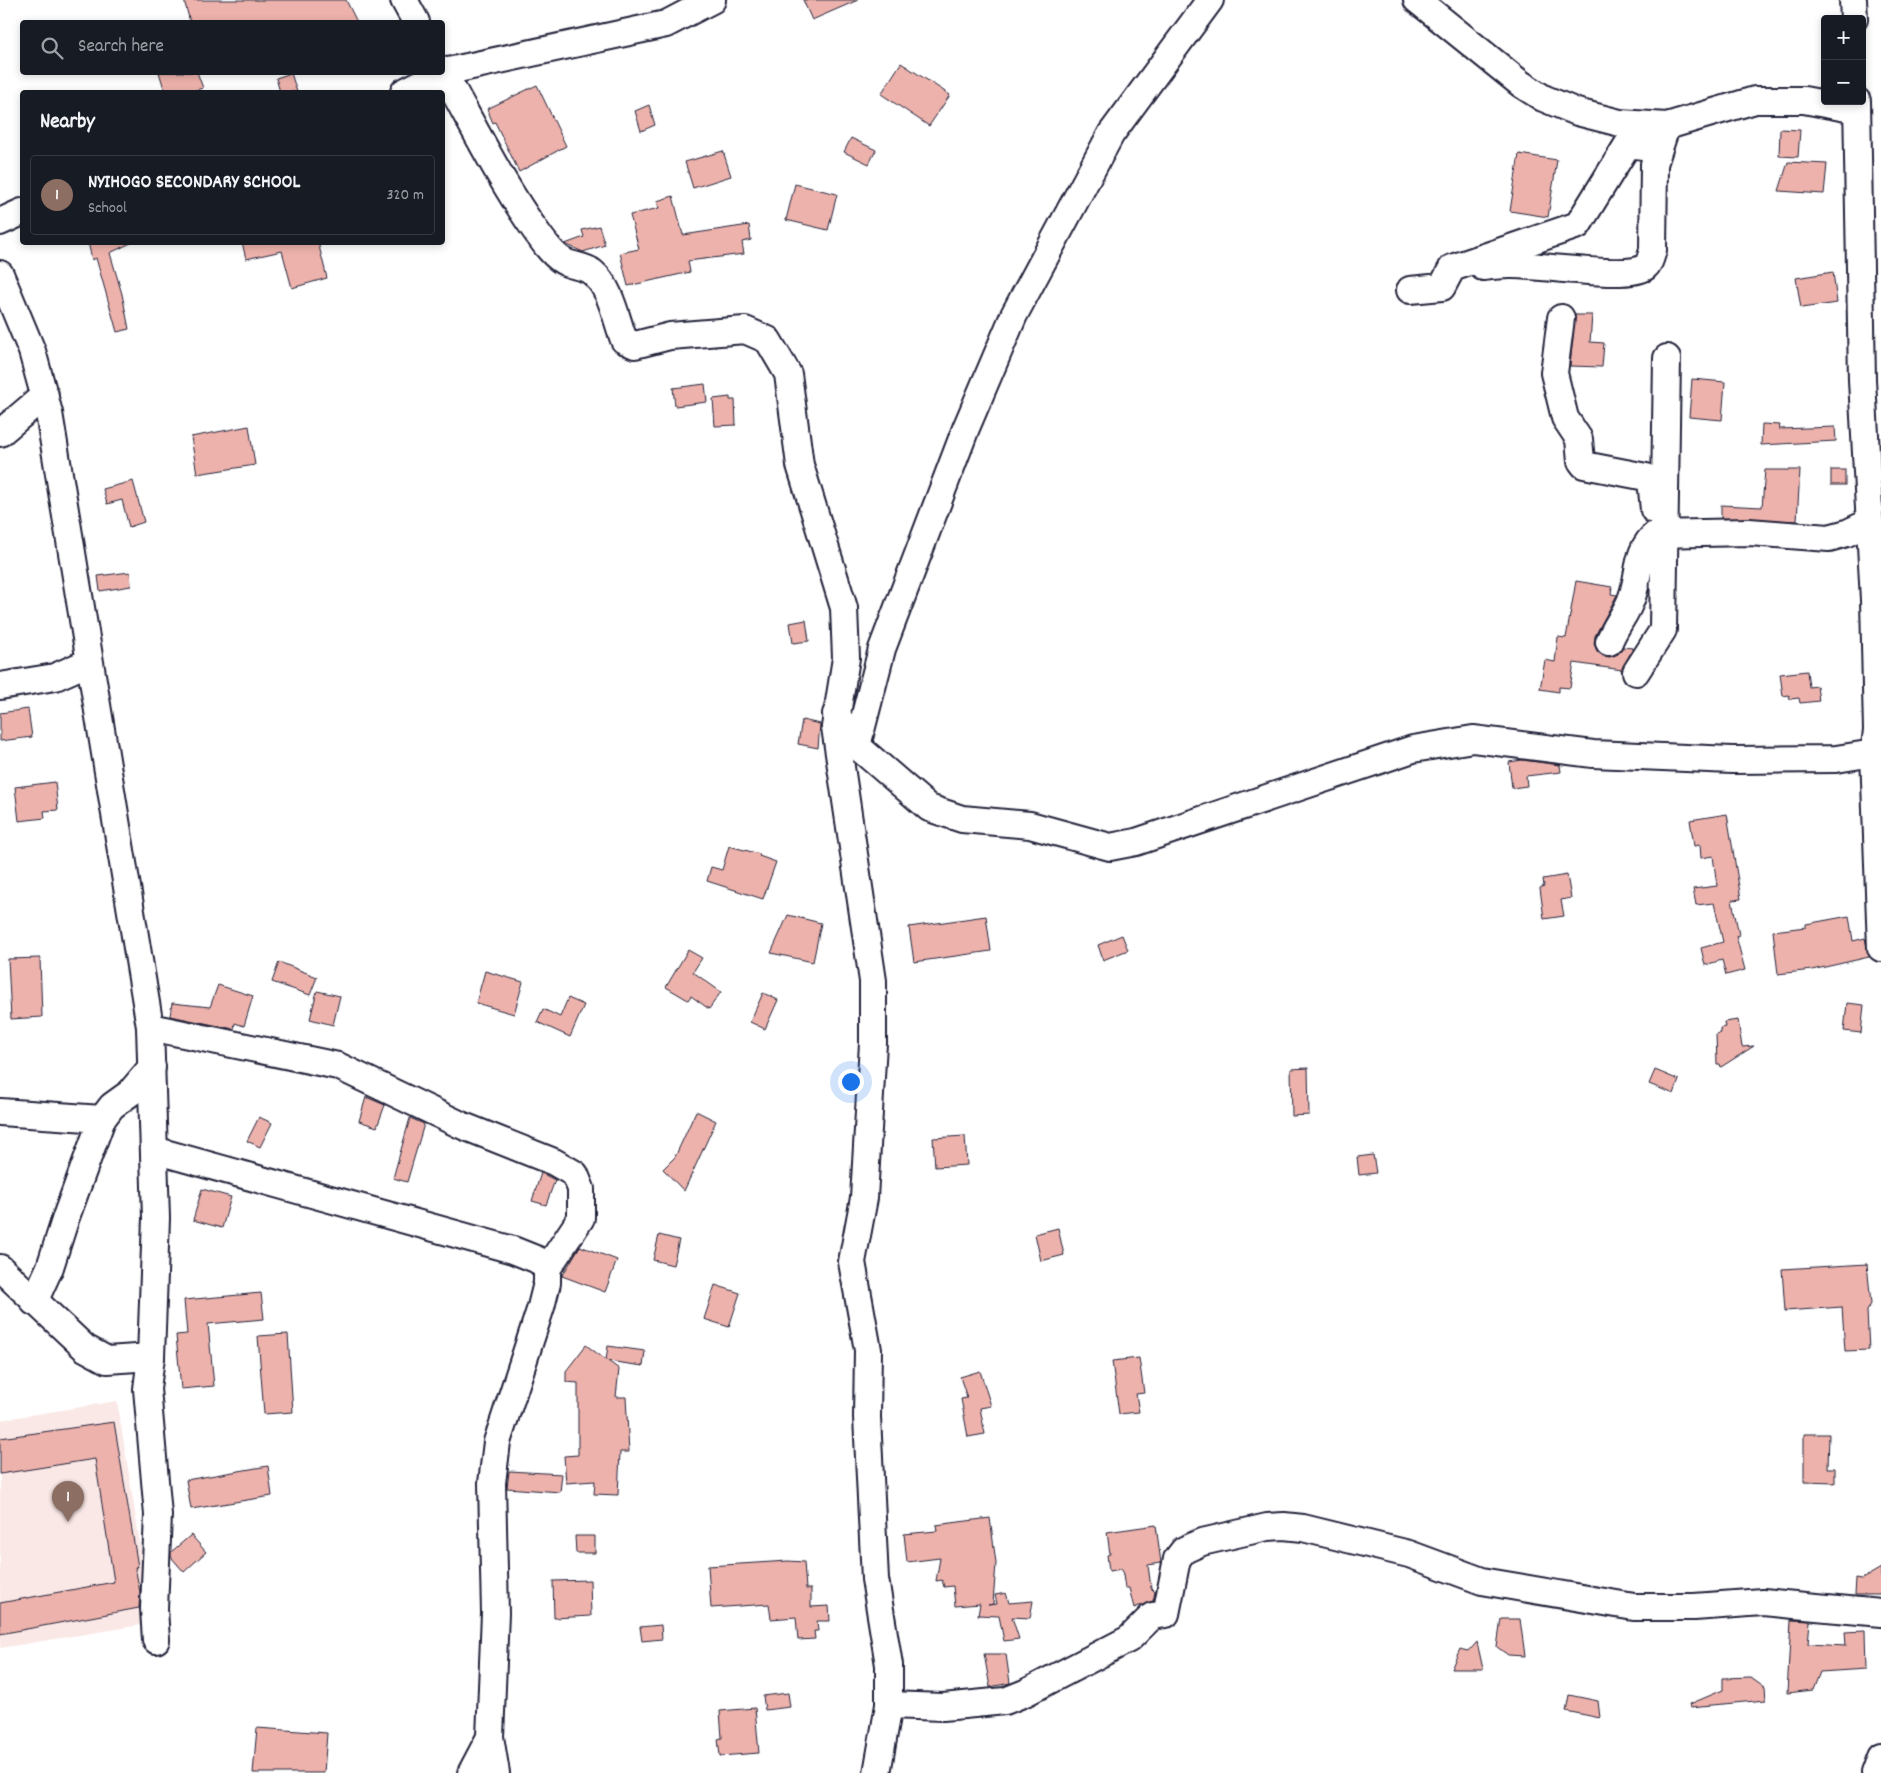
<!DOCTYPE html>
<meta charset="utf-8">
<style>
:root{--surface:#171b24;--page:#242831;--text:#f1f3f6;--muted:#9ea1a6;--line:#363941;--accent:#d93025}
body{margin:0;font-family:Dekko,sans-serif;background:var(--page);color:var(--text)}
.controls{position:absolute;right:15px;top:15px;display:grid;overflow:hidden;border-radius:5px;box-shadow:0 2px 8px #0003}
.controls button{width:45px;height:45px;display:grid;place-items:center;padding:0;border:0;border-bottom:1px solid var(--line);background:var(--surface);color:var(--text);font:25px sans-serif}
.you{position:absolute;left:850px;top:1081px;width:18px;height:18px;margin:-12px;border:4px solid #fff;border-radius:50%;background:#1a73e8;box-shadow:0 0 0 8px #1a73e833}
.badge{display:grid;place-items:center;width:32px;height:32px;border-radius:50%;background:var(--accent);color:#fff;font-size:16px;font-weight:700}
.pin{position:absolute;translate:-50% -41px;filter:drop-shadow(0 1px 2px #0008)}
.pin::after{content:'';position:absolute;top:26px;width:18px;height:15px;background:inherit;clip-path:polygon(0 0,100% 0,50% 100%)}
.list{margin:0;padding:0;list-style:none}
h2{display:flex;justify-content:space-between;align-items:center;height:65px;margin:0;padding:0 20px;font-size:21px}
h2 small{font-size:16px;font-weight:400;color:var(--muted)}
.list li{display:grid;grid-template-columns:32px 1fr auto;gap:15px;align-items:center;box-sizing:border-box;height:80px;margin:0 10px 10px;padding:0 10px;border:1px solid var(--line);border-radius:5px}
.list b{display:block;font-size:19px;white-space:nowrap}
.list p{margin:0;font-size:16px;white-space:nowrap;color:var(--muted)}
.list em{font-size:16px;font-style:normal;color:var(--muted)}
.icon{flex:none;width:28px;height:28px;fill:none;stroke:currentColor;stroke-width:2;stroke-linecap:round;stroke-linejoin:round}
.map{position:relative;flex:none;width:1881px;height:1773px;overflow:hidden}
.search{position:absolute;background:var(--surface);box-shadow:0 2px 8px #0003;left:20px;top:20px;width:425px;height:55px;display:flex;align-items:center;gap:12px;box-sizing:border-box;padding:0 18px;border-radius:5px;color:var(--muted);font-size:19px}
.panel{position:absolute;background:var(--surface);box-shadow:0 2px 8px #0003;left:20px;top:90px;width:425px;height:155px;border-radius:5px}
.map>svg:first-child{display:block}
.built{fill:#fae8e6}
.building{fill:#edb2ab;stroke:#22223b}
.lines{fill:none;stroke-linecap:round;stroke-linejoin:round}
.minor-casing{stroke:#22223b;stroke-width:30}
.minor{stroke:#fff;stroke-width:26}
</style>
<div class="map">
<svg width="1881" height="1773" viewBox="0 0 1881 1773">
<rect width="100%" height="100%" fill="#fff"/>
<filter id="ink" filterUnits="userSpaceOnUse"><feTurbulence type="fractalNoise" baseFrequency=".02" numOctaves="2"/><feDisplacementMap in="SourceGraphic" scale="10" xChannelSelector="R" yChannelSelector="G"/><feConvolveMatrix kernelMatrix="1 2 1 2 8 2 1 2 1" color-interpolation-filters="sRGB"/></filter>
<g filter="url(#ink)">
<polygon class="built" points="117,1401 153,1623 0,1648 0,1420"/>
<g class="building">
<polygon points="184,0 346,0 357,22 190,22"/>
<polygon points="803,0 858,0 812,20"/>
<polygon points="901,63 950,95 929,126 881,94"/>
<polygon points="159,72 197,72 203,88 190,92 165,92"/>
<polygon points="291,73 297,92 280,92 276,78"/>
<polygon points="537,85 566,146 519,172 495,122 493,123 487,109"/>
<polygon points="649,105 655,125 641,131 635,111"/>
<polygon points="1780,129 1800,130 1798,157 1779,156"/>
<polygon points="851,138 876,150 869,164 844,152"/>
<polygon points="723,151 731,176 693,188 685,162"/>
<polygon points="1519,154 1557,160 1548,217 1510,211"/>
<polygon points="1788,162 1827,164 1824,194 1779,191"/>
<polygon points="795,184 837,194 828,230 786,220"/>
<polygon points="673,196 683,235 749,225 751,240 742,242 744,254 688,261 690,272 628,286 620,253 639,249 630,215 659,208 657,201"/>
<polygon points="599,226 605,245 583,252 565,244 584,237 582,230"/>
<polygon points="88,242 133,242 110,253 122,294 129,329 117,332 96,258 92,260"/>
<polygon points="242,242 318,242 327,278 292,288 282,251 246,259"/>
<polygon points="1833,272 1837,303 1801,308 1796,278"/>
<polygon points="1575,315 1592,315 1590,342 1604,343 1602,367 1570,366"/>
<polygon points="1692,379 1725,382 1722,420 1689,417"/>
<polygon points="705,384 707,402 675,406 673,388"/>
<polygon points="730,397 730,400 735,400 736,425 715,426 713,399"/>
<polygon points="1762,424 1780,425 1779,429 1835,427 1836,441 1761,445"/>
<polygon points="249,426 255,465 197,474 191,437"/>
<polygon points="1765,470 1800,470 1797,521 1721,518 1721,505 1762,507"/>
<rect x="1831" y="470" width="14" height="15"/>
<polygon points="133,481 144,522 129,527 122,500 107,504 103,489"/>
<polygon points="130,572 131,586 100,591 98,576"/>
<polygon points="1576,581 1612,587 1611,594 1617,595 1595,636 1594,644 1597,651 1603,656 1610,657 1618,654 1623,647 1633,648 1622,670 1574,663 1570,688 1559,687 1559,692 1540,689 1545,660 1555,662 1558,637 1566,638"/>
<polygon points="806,620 809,641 793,643 790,623"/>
<polygon points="1807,671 1809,687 1817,686 1819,701 1800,703 1799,698 1790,699 1789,695 1783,696 1780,674"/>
<polygon points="28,709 32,737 0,741 0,713"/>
<polygon points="802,720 820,724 818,748 798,744"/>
<polygon points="1522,760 1560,765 1561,772 1526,776 1527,786 1512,788 1509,762"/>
<polygon points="55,782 58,810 44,811 45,818 19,821 15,787"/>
<polygon points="1727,814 1741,899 1732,900 1739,935 1736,936 1745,970 1726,975 1722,960 1705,965 1701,948 1723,942 1714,903 1696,905 1693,889 1717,886 1713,856 1701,858 1700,845 1694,846 1690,820"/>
<polygon points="729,846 760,854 759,856 776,862 763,899 707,881 711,867 722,870"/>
<polygon points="1567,875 1571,898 1561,900 1564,916 1544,919 1540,888 1544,886 1543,879"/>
<polygon points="788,915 821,923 813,962 771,953"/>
<polygon points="986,916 991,951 914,962 909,927"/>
<polygon points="1849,916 1853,941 1865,938 1869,957 1812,970 1778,974 1773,931 1806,927 1806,924"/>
<polygon points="1122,935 1128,950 1103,960 1098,945"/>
<polygon points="688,950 702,958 693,972 721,992 709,1009 691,996 688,1000 666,987"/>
<polygon points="40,958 42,1017 11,1019 8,959"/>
<polygon points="279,962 317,977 310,995 272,982"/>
<polygon points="485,971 523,982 514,1014 476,1003"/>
<polygon points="218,985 253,996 244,1026 235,1023 234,1029 170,1016 172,1003 210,1007"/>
<polygon points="317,991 340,996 333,1025 310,1019"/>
<polygon points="763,993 778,1000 765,1029 750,1022"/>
<polygon points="568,998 584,1005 570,1037 537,1022 543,1009 560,1017"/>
<polygon points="1847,1003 1864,1005 1861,1033 1844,1031"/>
<polygon points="1738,1020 1742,1047 1754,1046 1721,1067 1720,1064 1717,1064 1716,1034 1721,1033 1720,1028 1725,1027 1724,1022"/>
<polygon points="1308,1068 1309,1115 1292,1116 1291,1069"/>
<polygon points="1655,1070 1679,1080 1674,1094 1649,1084"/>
<polygon points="366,1097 385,1105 377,1127 359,1121"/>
<polygon points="696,1111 716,1121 684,1191 663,1169 675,1157"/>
<polygon points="259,1117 272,1123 260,1147 247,1141"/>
<polygon points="410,1118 424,1124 407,1182 393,1178"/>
<polygon points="965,1136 967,1165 935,1167 933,1138"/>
<polygon points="1373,1155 1376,1173 1359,1175 1357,1157"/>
<polygon points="541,1173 555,1180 546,1205 532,1201"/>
<polygon points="202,1189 231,1197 222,1228 193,1220"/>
<polygon points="1058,1228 1064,1255 1041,1261 1035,1234"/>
<polygon points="659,1235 679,1240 673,1265 653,1260"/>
<polygon points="580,1246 617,1260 605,1292 562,1276"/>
<polygon points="1867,1264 1871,1304 1867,1311 1869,1350 1845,1351 1842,1307 1785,1311 1782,1269"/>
<polygon points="715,1285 740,1293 729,1327 704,1319"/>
<polygon points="261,1293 264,1319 208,1324 214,1386 181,1389 176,1335 187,1334 184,1300"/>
<polygon points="288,1334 293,1412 264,1414 258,1336"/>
<polygon points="586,1345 606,1360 608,1346 645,1351 643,1366 608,1361 619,1369 616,1397 626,1397 629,1452 620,1452 618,1495 594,1494 595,1481 566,1483 564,1456 578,1455 578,1383 566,1382 566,1371"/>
<polygon points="1139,1358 1144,1393 1136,1394 1139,1412 1119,1414 1112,1361"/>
<polygon points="980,1371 991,1406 980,1408 985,1434 968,1437 961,1399 967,1398 960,1377"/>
<polygon points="114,1422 138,1567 135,1567 140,1592 139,1608 0,1634 0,1603 114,1582 95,1459 0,1474 0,1438"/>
<polygon points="1804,1434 1829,1434 1828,1468 1835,1468 1835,1483 1804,1482"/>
<polygon points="268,1466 272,1496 191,1509 186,1480"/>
<polygon points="509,1471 562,1474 560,1492 507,1488"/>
<polygon points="990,1518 996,1563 993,1604 988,1605 997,1604 995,1595 1006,1593 1009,1603 1033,1601 1030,1618 1012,1617 1019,1639 1004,1641 999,1616 978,1615 980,1604 955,1606 953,1586 944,1587 942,1580 936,1581 940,1558 907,1562 904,1534 937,1531 936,1525"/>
<polygon points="1156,1525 1161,1563 1148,1565 1151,1588 1155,1592 1153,1601 1134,1608 1129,1588 1125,1588 1122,1569 1109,1571 1107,1555 1110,1554 1107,1532"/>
<polygon points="191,1535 206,1552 184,1572 171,1557 171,1552"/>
<polygon points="575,1536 595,1536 595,1553 576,1553"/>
<polygon points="788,1561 804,1562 806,1589 811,1589 811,1607 829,1606 830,1621 817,1621 818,1631 814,1631 815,1639 798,1640 796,1617 771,1619 769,1604 711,1608 708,1566"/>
<polygon points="1881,1568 1881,1595 1855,1595 1856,1578 1862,1579"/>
<polygon points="590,1580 591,1616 554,1618 553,1581"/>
<polygon points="1501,1619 1520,1619 1525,1656 1508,1655 1497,1647"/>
<polygon points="1791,1620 1810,1621 1808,1644 1846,1646 1845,1632 1865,1631 1866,1669 1820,1672 1813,1690 1787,1693"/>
<polygon points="661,1625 662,1639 642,1641 640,1627"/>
<polygon points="1477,1642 1483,1669 1451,1669 1460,1649 1469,1651"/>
<polygon points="984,1654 1006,1654 1010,1683 990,1687"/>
<polygon points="1751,1677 1765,1687 1766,1700 1691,1707 1690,1704 1723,1690 1723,1678"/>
<polygon points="788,1693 790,1707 765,1710 763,1696"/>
<polygon points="1569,1695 1598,1701 1600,1718 1566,1711"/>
<polygon points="755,1708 759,1753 720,1756 718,1739 722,1738 720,1711"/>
<polygon points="257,1728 327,1733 324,1773 253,1773"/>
</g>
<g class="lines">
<defs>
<g id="minor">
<polyline points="404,0 416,22"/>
<polyline points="1417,0 1521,84 1543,98 1577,112 1620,123 1667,126 1755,100 1804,100 1857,110"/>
<polyline points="1853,0 1854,19"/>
<path d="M442,70c31,55 59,113 96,164 7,10 17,24 29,29 8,3 19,4 25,9 19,15 24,47 32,68l11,5 35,-9 75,-6 23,10 20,34 12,91 44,143 2,50 -11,69 38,254v62l-9,155 -12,64 16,88 -1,67 8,162 14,86v40l-12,68"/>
<polyline points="404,92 444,72 666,24 712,0"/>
<polyline points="1857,101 1862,380 1874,600 1877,731 1874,753 1881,948"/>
<polyline points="0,222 22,212"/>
<path d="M1483,267c9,-1 18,-2 27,-2 26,-1 118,15 135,2 5,-4 6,-11 8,-17l1,-86 12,-37"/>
<polyline points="0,274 32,351 49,413 150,1027 156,1218 151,1357 147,1389 158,1515 154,1609 156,1640"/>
<polyline points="1410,290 1442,287 1452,268 1578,225 1628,144 1643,146 1640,126"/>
<polyline points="1561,318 1554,373 1565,418 1579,439 1581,461 1584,465 1646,477 1651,480 1654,510"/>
<polyline points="0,433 45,395"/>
<path d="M1609,642c6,-16 18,-29 23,-45 8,-22 4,-47 24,-63l93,-2 80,6 18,-5 23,-11"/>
<polyline points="1636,672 1663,630 1667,358"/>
<polyline points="0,686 55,677 89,662"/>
<polyline points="836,714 857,746 929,808 962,819 1030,825 1110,847 1136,842 1413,749 1473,739 1593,754 1732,760 1836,759 1874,753"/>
<polyline points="857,746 882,649 966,428 1014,315 1111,134 1210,0"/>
<polyline points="150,1027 338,1066 461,1125 554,1162 575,1174 581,1189 581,1218 547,1269"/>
<polyline points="0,1112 102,1119"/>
<polyline points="154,1150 513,1250 538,1260 547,1269 547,1283 541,1307 497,1442 492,1483 495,1613 490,1737 496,1773"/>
<polyline points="0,1268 85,1348 107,1360 151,1357"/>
<polyline points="34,1302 50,1267 66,1217 102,1119 112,1106 130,1093 152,1067"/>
<polyline points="889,1705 943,1707 1005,1701 1025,1693 1129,1639 1152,1616 1166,1614 1177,1559 1184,1550 1202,1542 1267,1527 1284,1526 1303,1528 1409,1554 1482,1581 1634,1607 1694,1607 1763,1602 1881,1613"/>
<polyline points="471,1773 490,1737"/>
<polyline points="1875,1773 1881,1757"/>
</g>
</defs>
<use href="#minor" class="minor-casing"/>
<use href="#minor" class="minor"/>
</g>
</g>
</svg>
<div class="controls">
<button>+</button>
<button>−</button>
</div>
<div class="you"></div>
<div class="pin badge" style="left:68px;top:1522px;background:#8d6e63">1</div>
<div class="search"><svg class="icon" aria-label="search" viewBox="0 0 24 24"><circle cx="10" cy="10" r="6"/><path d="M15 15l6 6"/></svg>Search here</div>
<section class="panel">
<h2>Nearby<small></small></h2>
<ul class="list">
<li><span class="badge" style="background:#8d6e63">1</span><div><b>NYIHOGO SECONDARY SCHOOL</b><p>School</p></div><em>320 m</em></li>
</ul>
</section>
</div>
